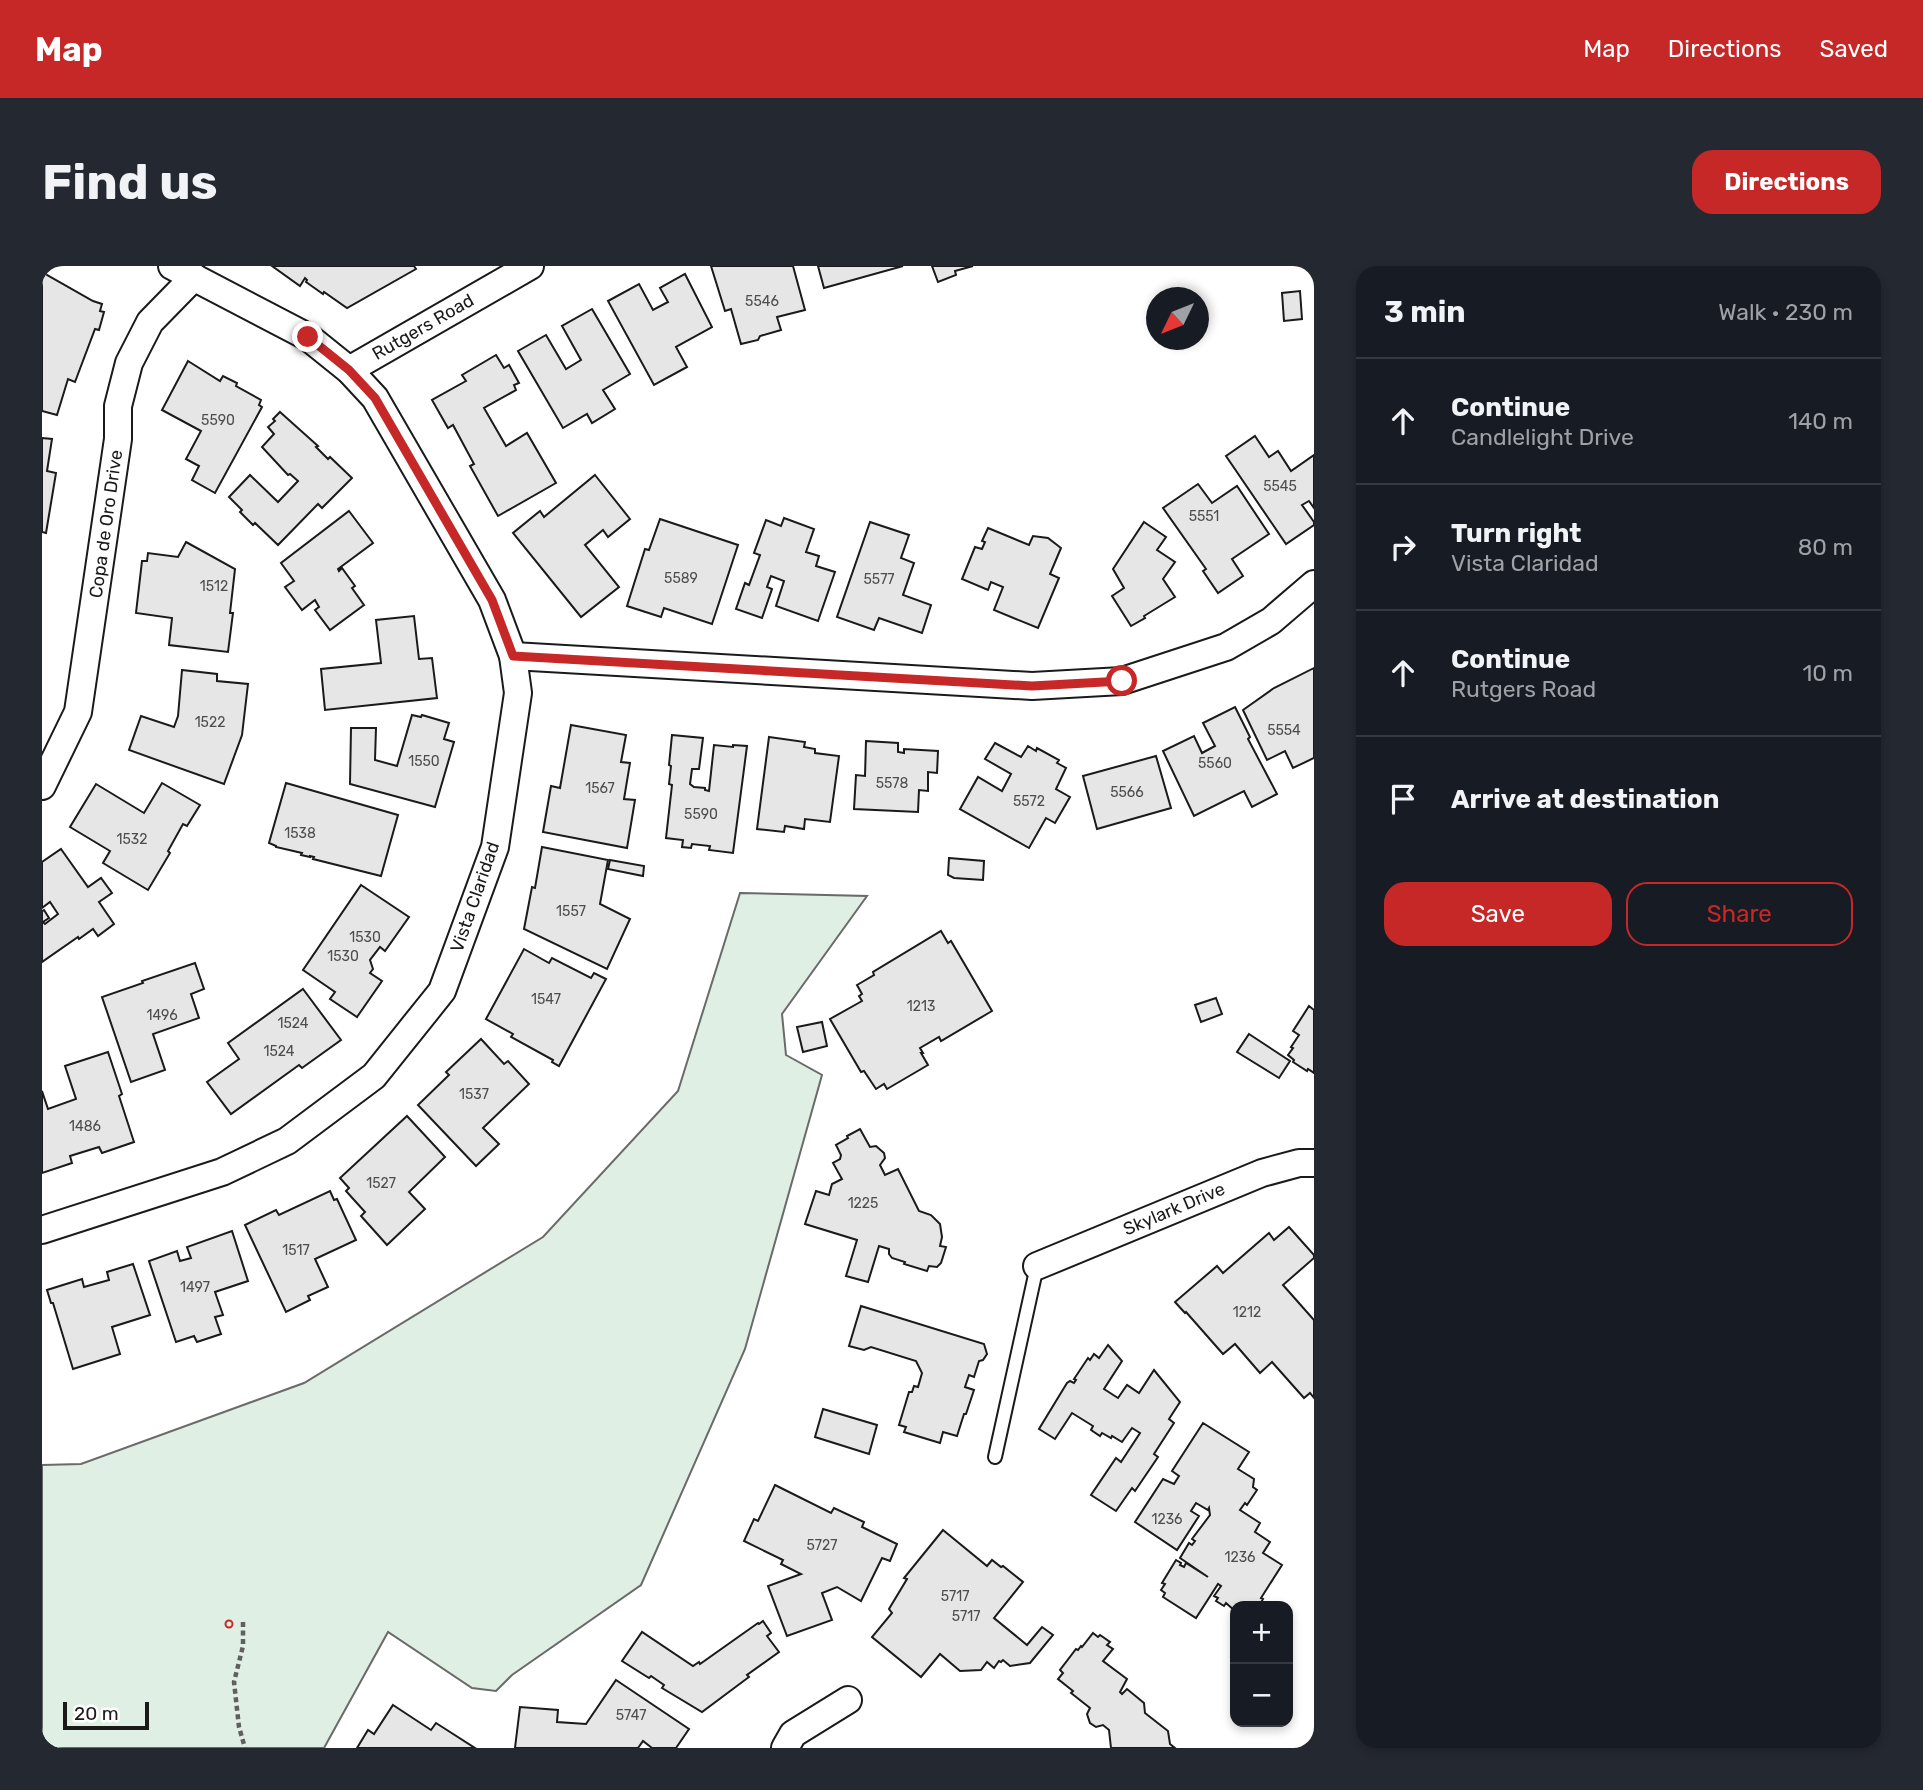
<!DOCTYPE html>
<meta charset="utf-8">
<style>
:root{--surface:#171b24;--page:#242831;--text:#f1f3f6;--muted:#9ea1a6;--line:#363941;--accent:#c62828}
body{margin:0;font-family:Rubik,sans-serif;background:var(--page);color:var(--text)}
.controls{position:absolute;right:21px;bottom:21px;display:grid;overflow:hidden;border-radius:14px;box-shadow:0 4px 10px #0003}
.controls button{width:63px;height:63px;display:grid;place-items:center;padding:0;border:0;border-bottom:2px solid var(--line);background:var(--surface);color:var(--text);font:35px sans-serif}
.compass{position:absolute;left:1104px;top:21px;width:63px;height:63px;border-radius:50%;background:var(--surface);box-shadow:0 4px 10px #0003;rotate:227deg}
.scale{position:absolute;left:21px;bottom:18px;width:86px;box-sizing:border-box;padding-left:7px;border:4px solid #1a1a1a;border-top:0;font-size:19px;line-height:24px;white-space:nowrap;color:#1a1a1a;-webkit-text-stroke:5px #fff;paint-order:stroke}
.stop{position:absolute;width:21px;height:21px;margin:-16px;border:5px solid #c62828;border-radius:50%;background:#fff}
.stop.end{background:#c62828;border-color:#fff;box-shadow:0 2px 7px #0008}
.list{margin:0;padding:0;list-style:none}
h2{display:flex;justify-content:space-between;align-items:center;height:91px;margin:0;padding:0 28px;font-size:30px}
h2 small{font-size:23px;font-weight:400;color:var(--muted)}
.list li{display:grid;grid-template-columns:46px 1fr auto;gap:21px;align-items:center;box-sizing:border-box;height:126px;padding:0 28px;border-top:2px solid var(--line)}
.list b{display:block;font-size:26px;white-space:nowrap}
.list p{margin:0;font-size:23px;white-space:nowrap;color:var(--muted)}
.list em{font-size:23px;font-style:normal;color:var(--muted)}
.actions{display:flex;gap:14px;padding:21px 28px}
.actions a{flex:1;padding:16px 0;border:2px solid var(--accent);border-radius:21px;text-align:center;font-size:24px;color:var(--accent)}
.actions .main{background:var(--accent);color:#fff}
.icon{flex:none;width:38px;height:38px;fill:none;stroke:currentColor;stroke-width:2;stroke-linecap:round;stroke-linejoin:round}
.map{position:relative;flex:none;width:1272px;height:1482px;overflow:hidden;border-radius:21px}
header{display:flex;align-items:center;gap:42px;box-sizing:border-box;height:98px;padding:0 35px;background:var(--accent);color:#fff}
header strong{font-size:33px}
nav{display:flex;gap:38px;margin-inline-start:auto;font-size:24px}
.intro{display:flex;align-items:center;justify-content:space-between;box-sizing:border-box;height:168px;padding:0 42px}
h1{margin:0;font-size:49px}
.button{padding:18px 32px;border-radius:21px;background:var(--accent);color:#fff;font-size:24px;font-weight:700}
main{display:flex;gap:42px;padding:0 42px}
aside{flex:1;background:var(--surface);border-radius:21px;box-shadow:0 4px 10px #0003}
.map>svg:first-child{display:block}
.green{fill:#e0efe3;stroke:#6a6a6a;stroke-width:2}
.building{fill:#e6e6e6;stroke:#1a1a1a;stroke-width:2}
.lines{fill:none;stroke-linecap:round;stroke-linejoin:round}
.service-casing{stroke:#1a1a1a;stroke-width:16}
.minor-casing{stroke:#1a1a1a;stroke-width:30}
.path{stroke:#5f5f5f;stroke-width:4.5;stroke-dasharray:5 3.5;stroke-linecap:butt}
.service{stroke:#fff;stroke-width:12}
.minor{stroke:#fff;stroke-width:26}
.power{stroke:#c62828;stroke-width:2;stroke-dasharray:24 5 3.5 5;stroke-linecap:butt}
.route{stroke:#c62828;stroke-width:9}
.labels{text-anchor:middle;dominant-baseline:central;stroke-width:5;stroke-linejoin:round;paint-order:stroke}
.number-label{font-size:14px;fill:#4d4d4d}
.street-label{font-size:18px;fill:#1a1a1a;stroke:#fff}
</style>
<header>
<strong>Map</strong>
<nav><a>Map</a><a>Directions</a><a>Saved</a></nav>
</header>
<div class="intro"><h1>Find us</h1><a class="button">Directions</a></div>
<main>
<div class="map">
<svg width="1272" height="1482" viewBox="0 0 1272 1482">
<rect width="100%" height="100%" fill="#fff"/>
<polygon class="green" points="698,627 825,630 740,748 744,789 780,809 703,1083 599,1319 470,1409 454,1425 430,1422 346,1366 282,1482 0,1482 0,1199 39,1198 262,1117 501,971 636,825"/>
<g class="building">
<polygon points="230,0 372,0 374,3 305,42 282,26 281,28 264,16 265,14 263,12 258,20"/>
<polygon points="669,0 751,0 763,44 735,51 739,64 718,70 716,74 699,78 689,43 683,45"/>
<polygon points="776,0 861,0 782,22"/>
<polygon points="890,0 931,0 913,5 914,9 896,16"/>
<polygon points="0,6 51,35 60,38 58,45 62,46 57,64 53,63 33,116 26,113 15,149 0,145"/>
<polygon points="643,8 670,61 634,81 645,101 612,119 566,35 597,18 611,44 626,36 618,22"/>
<polygon points="1258,25 1260,53 1242,55 1240,27"/>
<polygon points="550,43 588,108 561,124 573,143 550,157 545,148 521,162 476,85 504,69 524,103 539,94 520,60"/>
<polygon points="454,89 462,102 467,99 477,117 472,119 474,124 442,142 464,180 485,167 514,217 456,250 428,200 432,198 411,159 406,162 390,134 424,115 420,109"/>
<polygon points="146,95 178,115 181,110 195,117 194,120 219,134 217,139 220,141 173,227 150,214 157,200 144,193 159,165 120,144"/>
<polygon points="238,146 276,180 274,181 286,193 288,191 310,212 280,242 276,238 236,279 213,257 211,259 198,246 200,244 187,231 208,209 236,236 256,215 248,208 246,209 220,181 232,168 226,161 233,155 231,153"/>
<polygon points="1213,170 1227,191 1236,185 1249,205 1272,189 1272,242 1267,235 1260,239 1272,256 1272,259 1244,278 1184,190"/>
<polygon points="0,172 10,173 5,205 14,207 4,267 0,266"/>
<polygon points="553,209 588,253 566,271 561,264 543,279 577,321 539,351 471,267 498,245 502,251"/>
<polygon points="1156,218 1170,237 1195,220 1227,268 1190,293 1201,310 1176,327 1161,305 1164,303 1121,242"/>
<polygon points="307,245 331,277 296,303 297,305 300,302 313,320 310,322 322,339 288,364 273,344 277,341 273,334 260,344 243,321 252,315 239,297"/>
<polygon points="742,252 772,263 764,286 777,290 774,300 793,306 776,355 734,340 742,315 729,310 725,321 730,323 720,352 694,343 703,317 707,319 718,289 712,287 724,254 739,260"/>
<polygon points="618,253 696,279 670,358 622,342 619,351 585,340 603,283 607,284"/>
<polygon points="828,256 867,269 859,292 872,297 861,329 889,339 880,367 837,352 832,364 795,351"/>
<polygon points="1102,256 1124,271 1115,284 1133,296 1121,313 1133,331 1102,350 1103,352 1089,360 1070,330 1082,322 1071,303"/>
<polygon points="946,262 987,279 991,270 1006,272 1019,282 1008,308 1017,312 996,362 952,344 961,321 949,316 946,324 920,313 933,281 940,283 943,276 940,275"/>
<polygon points="144,276 193,303 188,347 191,347 186,386 127,379 130,352 94,347 100,295 105,295 106,287 136,291"/>
<polygon points="372,350 377,393 390,392 395,432 283,444 279,403 339,397 334,354"/>
<polygon points="1272,402 1272,492 1251,502 1243,485 1225,494 1201,444 1232,422"/>
<polygon points="140,404 175,408 175,415 206,418 200,469 182,518 87,484 99,450 132,461 136,450"/>
<polygon points="1193,441 1208,471 1206,473 1235,528 1210,541 1202,525 1152,550 1121,485 1152,470 1160,487 1173,480 1161,457"/>
<polygon points="370,449 379,451 380,449 407,457 402,473 412,476 393,541 308,518 309,462 334,462 333,494 355,500"/>
<polygon points="529,459 584,469 579,496 588,497 582,533 593,534 585,582 501,566 509,520 518,522"/>
<polygon points="630,469 661,472 657,503 650,503 648,518 652,521 663,522 663,524 667,525 672,479 691,481 691,479 705,480 691,587 667,584 668,580 650,578 649,582 640,581 641,574 624,572 630,519 627,518 629,500 627,499"/>
<polygon points="727,471 763,476 762,481 773,483 773,487 797,490 788,556 763,553 762,563 743,560 742,566 715,563"/>
<polygon points="824,475 856,477 856,486 862,487 862,483 896,485 895,507 886,506 886,525 877,524 876,546 812,543 814,509 823,510"/>
<polygon points="953,477 979,491 986,480 994,485 995,482 1017,494 1015,497 1024,502 1014,523 1028,531 1013,557 1004,552 987,582 918,543 936,511 960,525 969,508 943,493"/>
<polygon points="1114,490 1129,542 1055,563 1041,510"/>
<polygon points="120,517 158,539 145,560 141,558 126,585 128,587 106,624 61,597 68,585 28,561 54,518 102,547"/>
<polygon points="244,517 356,549 339,610 271,593 272,591 268,590 268,591 259,589 260,587 234,581 234,580 227,577"/>
<polygon points="500,581 566,594 558,638 588,653 565,703 482,663 490,621 493,622"/>
<polygon points="19,583 46,621 59,612 70,627 57,636 72,658 56,670 51,663 37,673 36,671 0,696 0,645 2,644 7,652 1,656 3,658 16,648 8,636 0,642 0,596"/>
<polygon points="907,592 942,595 941,614 912,612 906,609"/>
<polygon points="568,594 602,600 601,610 566,603"/>
<polygon points="319,619 367,651 343,685 338,681 328,694 331,703 328,707 340,715 315,751 288,733 293,726 261,704"/>
<polygon points="899,665 906,677 909,675 950,745 899,775 897,771 878,782 881,787 879,787 886,799 845,823 842,818 834,823 822,805 819,806 788,753 820,735 817,730 820,728 815,719 832,709 831,706"/>
<polygon points="482,683 507,697 510,692 549,712 552,707 564,713 517,800 510,796 511,794 469,771 471,768 444,753"/>
<polygon points="153,697 162,723 149,728 157,752 111,768 123,804 89,816 60,731 101,717 100,715"/>
<polygon points="261,723 299,774 260,802 257,799 189,848 165,816 197,793 186,777"/>
<polygon points="1174,732 1180,748 1159,756 1153,739"/>
<polygon points="1267,740 1272,744 1272,807 1266,803 1265,805 1251,796 1252,794 1246,789 1251,782 1249,781 1257,769 1251,765"/>
<polygon points="780,756 785,780 761,786 755,761"/>
<polygon points="1207,768 1248,795 1237,812 1195,786"/>
<polygon points="439,773 462,798 466,795 487,818 441,862 457,878 434,900 376,839 407,809 404,806"/>
<polygon points="66,786 80,828 77,830 92,876 60,887 57,881 28,890 30,897 0,907 0,825 6,843 34,833 23,800"/>
<polygon points="365,850 403,891 367,926 383,943 345,979 319,950 323,946 304,925 307,922 298,912"/>
<polygon points="818,863 828,881 834,880 842,887 843,892 838,899 843,909 856,903 877,945 889,949 898,958 900,971 898,980 904,981 899,997 895,1001 887,1000 885,1005 862,998 863,996 850,992 847,988 847,983 837,980 826,1016 804,1010 815,974 763,958 774,925 787,929 790,918 800,913 791,897 798,893 799,889 794,879 806,872 805,870"/>
<polygon points="288,925 292,934 295,933 314,974 273,993 286,1021 266,1030 268,1034 244,1046 203,959 234,944 237,949"/>
<polygon points="1247,961 1272,989 1272,992 1241,1019 1272,1054 1272,1132 1268,1127 1262,1132 1230,1096 1218,1107 1193,1078 1181,1088 1144,1046 1143,1047 1133,1036 1175,1000 1181,1007 1227,967 1232,974"/>
<polygon points="190,965 206,1015 173,1026 181,1049 173,1051 179,1068 155,1076 152,1070 134,1076 107,995 135,985 138,995 149,992 145,981"/>
<polygon points="91,998 108,1049 70,1061 78,1088 31,1103 11,1037 9,1037 5,1024 40,1013 42,1021 67,1014 65,1006"/>
<polygon points="819,1040 942,1078 945,1088 941,1094 937,1095 932,1111 927,1109 923,1121 932,1124 924,1148 922,1148 915,1170 901,1166 898,1177 862,1166 864,1161 857,1159 867,1126 870,1126 872,1120 876,1121 880,1107 874,1095 829,1081 822,1084 807,1080"/>
<polygon points="1066,1079 1080,1095 1062,1123 1076,1132 1085,1119 1097,1127 1112,1104 1138,1136 1127,1153 1132,1157 1112,1188 1116,1191 1093,1225 1090,1222 1074,1245 1049,1229 1074,1192 1079,1196 1098,1167 1090,1162 1080,1176 1070,1170 1069,1172 1060,1167 1058,1170 1049,1164 1051,1160 1030,1147 1013,1173 997,1163 1025,1117 1028,1115 1032,1117 1034,1114 1032,1113 1046,1092 1048,1094 1052,1088 1057,1092"/>
<polygon points="781,1143 835,1159 827,1188 773,1171"/>
<polygon points="1161,1157 1207,1186 1196,1203 1212,1213 1211,1221 1215,1224 1205,1239 1203,1237 1198,1244 1218,1257 1213,1266 1228,1276 1221,1287 1240,1299 1219,1332 1221,1333 1217,1340 1193,1340 1193,1345 1184,1337 1182,1340 1174,1335 1176,1332 1172,1330 1179,1320 1176,1318 1154,1352 1121,1331 1123,1327 1119,1324 1123,1318 1120,1317 1134,1294 1139,1297 1138,1299 1142,1301 1144,1297 1166,1311 1138,1292 1147,1277 1150,1279 1153,1275 1150,1273 1168,1249 1167,1242 1166,1244 1154,1237 1149,1245 1157,1250 1135,1284 1093,1256 1121,1213 1132,1218 1137,1210 1130,1205"/>
<polygon points="733,1219 789,1247 792,1242 822,1256 820,1261 855,1278 848,1295 840,1292 819,1335 795,1321 780,1327 790,1354 745,1370 726,1320 759,1308 739,1298 741,1294 702,1275 712,1253 716,1255"/>
<polygon points="901,1264 945,1300 950,1294 959,1301 961,1300 981,1316 952,1352 985,1379 1000,1361 1011,1369 988,1397 968,1400 961,1394 959,1396 957,1395 952,1402 945,1396 939,1404 918,1405 898,1388 879,1411 830,1371 850,1347 847,1343 865,1313 862,1312"/>
<polygon points="721,1355 729,1367 725,1370 737,1386 705,1409 707,1411 660,1446 620,1422 622,1419 609,1410 607,1412 580,1395 600,1366 651,1400 657,1396 658,1398 716,1357 717,1358"/>
<polygon points="1051,1367 1056,1371 1058,1369 1068,1376 1065,1379 1071,1383 1061,1395 1085,1413 1078,1426 1080,1428 1085,1423 1102,1437 1103,1447 1126,1465 1128,1478 1133,1482 1069,1482 1067,1464 1061,1459 1054,1461 1048,1457 1045,1448 1048,1442 1029,1427 1031,1425 1016,1413 1021,1407 1018,1404 1034,1383 1036,1384 1039,1380 1040,1381"/>
<polygon points="574,1414 647,1463 634,1482 610,1482 601,1475 596,1482 473,1482 478,1441 516,1444 515,1456 544,1458"/>
<polygon points="351,1439 389,1464 394,1457 433,1482 315,1482 326,1464 332,1468"/>
</g>
<g class="lines">
<defs>
<polyline id="service" points="953,1191 995,1000"/>
<g id="minor">
<polyline points="307,104 488,0"/>
<polyline points="471,390 990,420 1080,415 1184,381 1229,355 1272,318"/>
<polyline points="0,520 36,446 76,173 76,140 87,97 108,56 152,11"/>
<polyline points="0,964 180,906 245,875 332,810 400,725 453,581 476,427 471,390 450,334 333,132 307,104 266,71 130,0"/>
<polyline points="995,1000 1220,907 1257,897 1272,897"/>
<polyline points="743,1482 751,1468 806,1434"/>
</g>
</defs>
<use href="#service" class="service-casing"/>
<use href="#minor" class="minor-casing"/>
<polyline class="path" points="201,1356 201,1380 192,1416 197,1461 203,1482"/>
<use href="#service" class="service"/>
<use href="#minor" class="minor"/>
<circle class="power" cx="187" cy="1358" r="3.5"/>
</g>
<g class="lines">
<polyline class="route" points="266,71 307,104 333,132 450,334 471,390 990,420 1080,415"/>
</g>
<g class="labels">
<g class="number-label">
<text x="720" y="35">5546</text>
<text x="176" y="154">5590</text>
<text x="1238" y="220">5545</text>
<text x="1162" y="250">5551</text>
<text x="639" y="312">5589</text>
<text x="837" y="313">5577</text>
<text x="172" y="320">1512</text>
<text x="168" y="456">1522</text>
<text x="1242" y="464">5554</text>
<text x="382" y="495">1550</text>
<text x="1173" y="497">5560</text>
<text x="850" y="517">5578</text>
<text x="558" y="522">1567</text>
<text x="1085" y="526">5566</text>
<text x="987" y="535">5572</text>
<text x="659" y="548">5590</text>
<text x="258" y="567">1538</text>
<text x="90" y="573">1532</text>
<text x="529" y="645">1557</text>
<text x="323" y="671">1530</text>
<text x="301" y="690">1530</text>
<text x="504" y="733">1547</text>
<text x="879" y="740">1213</text>
<text x="120" y="749">1496</text>
<text x="251" y="757">1524</text>
<text x="237" y="785">1524</text>
<text x="432" y="828">1537</text>
<text x="43" y="860">1486</text>
<text x="339" y="917">1527</text>
<text x="821" y="937">1225</text>
<text x="254" y="984">1517</text>
<text x="153" y="1021">1497</text>
<text x="1205" y="1046">1212</text>
<text x="1125" y="1253">1236</text>
<text x="780" y="1279">5727</text>
<text x="1198" y="1291">1236</text>
<text x="913" y="1330">5717</text>
<text x="924" y="1350">5717</text>
<text x="589" y="1449">5747</text>
</g>
<g class="street-label">
<text transform="translate(381 61) rotate(-30)">Rutgers Road</text>
<text transform="translate(64 258) rotate(-82)">Copa de Oro Drive</text>
<text transform="translate(433 631) rotate(-71)">Vista Claridad</text>
<text transform="translate(1132 943) rotate(-23)">Skylark Drive</text>
</g>
</g>
</svg>
<div class="controls">
<button>+</button>
<button>−</button>
</div>
<svg class="compass" viewBox="-18 -18 36 36"><path d="M0-13l5 13h-10z" fill="#e53935"/><path d="M0 13l5-13h-10z" fill="#9ea1a6"/></svg>
<div class="scale">20 m</div>
<div class="stop" style="left:1080px;top:415px"></div>
<div class="stop end" style="left:266px;top:71px"></div>
</div>
<aside>
<h2>3 min<small>Walk · 230 m</small></h2>
<ul class="list">
<li><svg class="icon" aria-label="ahead" viewBox="0 0 24 24"><path d="M12 20V5M6 11l6-6 6 6"/></svg><div><b>Continue</b><p>Candlelight Drive</p></div><em>140 m</em></li>
<li><svg class="icon" aria-label="right" viewBox="0 0 24 24"><path d="M7 20v-9h11M14 6l5 5-5 5"/></svg><div><b>Turn right</b><p>Vista Claridad</p></div><em>80 m</em></li>
<li><svg class="icon" aria-label="ahead" viewBox="0 0 24 24"><path d="M12 20V5M6 11l6-6 6 6"/></svg><div><b>Continue</b><p>Rutgers Road</p></div><em>10 m</em></li>
<li><svg class="icon" aria-label="arrive" viewBox="0 0 24 24"><path d="M6 21V4h12l-3 4 3 4H6"/></svg><div><b>Arrive at destination</b></div></li>
</ul>
<div class="actions"><a class="main">Save</a><a>Share</a></div>
</aside>
</main>
